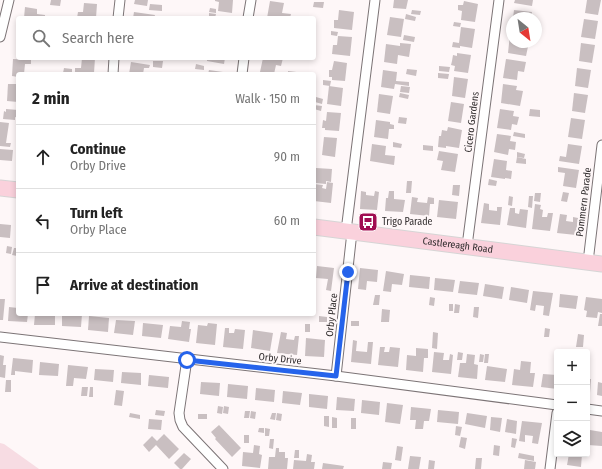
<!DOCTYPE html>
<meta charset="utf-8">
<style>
:root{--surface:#fff;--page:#f6f6f6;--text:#222;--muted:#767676;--line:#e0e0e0}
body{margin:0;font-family:"Fira Sans Condensed",sans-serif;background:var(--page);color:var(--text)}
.controls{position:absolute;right:12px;bottom:12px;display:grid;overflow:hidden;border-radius:4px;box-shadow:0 2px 6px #0003}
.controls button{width:36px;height:36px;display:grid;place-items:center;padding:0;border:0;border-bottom:1px solid var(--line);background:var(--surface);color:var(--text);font:20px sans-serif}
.compass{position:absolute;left:506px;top:12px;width:36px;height:36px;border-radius:50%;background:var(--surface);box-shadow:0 2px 6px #0003;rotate:150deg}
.stop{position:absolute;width:12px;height:12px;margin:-9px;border:3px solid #2563eb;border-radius:50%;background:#fff}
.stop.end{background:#2563eb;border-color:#fff;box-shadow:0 1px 4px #0008}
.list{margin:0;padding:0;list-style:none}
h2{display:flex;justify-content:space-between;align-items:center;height:52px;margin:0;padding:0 16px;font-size:17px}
h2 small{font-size:13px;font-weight:400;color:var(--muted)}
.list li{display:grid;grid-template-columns:26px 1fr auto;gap:12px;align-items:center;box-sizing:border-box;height:64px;padding:0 16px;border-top:1px solid var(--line)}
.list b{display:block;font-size:15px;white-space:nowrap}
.list p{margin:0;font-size:13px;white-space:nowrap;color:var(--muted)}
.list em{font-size:13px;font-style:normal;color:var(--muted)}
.icon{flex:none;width:22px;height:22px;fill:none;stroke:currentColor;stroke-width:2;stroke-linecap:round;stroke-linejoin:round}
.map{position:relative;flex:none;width:602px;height:469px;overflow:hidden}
.search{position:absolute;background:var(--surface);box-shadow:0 2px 6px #0003;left:16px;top:16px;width:300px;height:44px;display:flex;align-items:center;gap:10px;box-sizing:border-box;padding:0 14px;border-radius:4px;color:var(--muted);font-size:15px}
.panel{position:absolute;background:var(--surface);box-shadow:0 2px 6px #0003;left:16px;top:72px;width:300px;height:244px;border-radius:4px}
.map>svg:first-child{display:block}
.green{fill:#f7dce3}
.building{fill:#c9bfc1}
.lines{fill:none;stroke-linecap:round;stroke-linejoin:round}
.minor-casing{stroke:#7c7476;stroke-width:11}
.primary-casing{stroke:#d6d5d5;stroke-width:17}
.minor{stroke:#fff;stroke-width:9}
.primary{stroke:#fad1dc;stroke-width:15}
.route{stroke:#2563eb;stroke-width:5}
.labels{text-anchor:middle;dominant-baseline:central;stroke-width:4;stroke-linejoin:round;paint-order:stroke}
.street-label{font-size:10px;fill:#312d2e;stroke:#fef7f8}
.poi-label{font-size:10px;fill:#312d2e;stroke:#fef7f8;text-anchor:start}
</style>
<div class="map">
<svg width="602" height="469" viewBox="0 0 602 469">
<rect width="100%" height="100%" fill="#fef7f8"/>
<polygon class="green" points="0,443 4,444 39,469 0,469"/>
<g class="building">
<polygon points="51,0 61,0 60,6 50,5"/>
<polygon points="135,0 148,0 147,6 134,4"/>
<polygon points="215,0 233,0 232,13 218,11 219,2 215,1"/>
<polygon points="394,0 408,0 406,9 393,8"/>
<polygon points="515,0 533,0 532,6 514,3"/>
<polygon points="587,0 601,0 598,15 585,13"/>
<polygon points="270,1 284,3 282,13 291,14 290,18 267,18"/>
<polygon points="464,1 478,4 475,22 461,20 462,11 458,10 458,5 463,5"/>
<polygon points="314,2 324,2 323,8 313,7"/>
<polygon points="84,3 97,4 96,18 77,18 78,12 83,12"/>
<polygon points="150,4 162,5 162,11 149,10"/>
<polygon points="25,7 37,9 37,14 45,15 45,18 24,18"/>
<polygon points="210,8 216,9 216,13 209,12"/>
<polygon points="339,10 354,12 352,30 334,28 334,20 338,20"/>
<polygon points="412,10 421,11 420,15 411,14"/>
<polygon points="514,10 532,12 531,18 513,18"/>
<polygon points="134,12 155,15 154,18 133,18"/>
<polygon points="209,13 216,14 215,18 209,17"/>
<polygon points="406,14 416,17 415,21 405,19"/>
<polygon points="390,17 404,19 401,37 387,35"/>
<polygon points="584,19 598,21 595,39 581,37"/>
<polygon points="454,22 461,23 460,27 453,26"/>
<polygon points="461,27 475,29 472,48 460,46 460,48 452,47 453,42 459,43"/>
<polygon points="331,31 338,32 337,36 331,35"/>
<polygon points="510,34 512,35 512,42 529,42 526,56 508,53"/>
<polygon points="404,35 415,37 414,42 403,40"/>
<polygon points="338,36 352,37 350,56 332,54 333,45 337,45"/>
<polygon points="400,43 411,44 409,57 398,55 397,64 384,62 386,44 400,46"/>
<polygon points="581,43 595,45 592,63 579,61"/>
<polygon points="457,53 471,55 468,73 454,71 455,66 451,65 452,61 453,55 457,56"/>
<polygon points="82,58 95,58 94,73 75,72 75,68 81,68"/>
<polygon points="207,58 225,58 224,64 207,61"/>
<polygon points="263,58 283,58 281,66 276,65 274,74 260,72"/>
<polygon points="13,59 31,60 31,64 25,64 24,74 18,74 18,77 12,76"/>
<polygon points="506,59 526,62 524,72 518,71 517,80 503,78"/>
<polygon points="153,61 163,61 162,68 153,67"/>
<polygon points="334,61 347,63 345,81 332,80 332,77 329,77 329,70 332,70"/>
<polygon points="131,62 150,65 149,68 144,68 143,74 129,74"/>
<polygon points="196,64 204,66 204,70 195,69"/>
<polygon points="439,66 450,67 449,72 439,71"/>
<polygon points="64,68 72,69 72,74 63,73"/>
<polygon points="577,68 591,70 588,88 575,86"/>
<polygon points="407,69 417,70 416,76 406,74"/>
<polygon points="209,70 223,72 222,74 208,74"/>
<polygon points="383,70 397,72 396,81 409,82 409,86 395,84 394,89 381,87"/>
<polygon points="288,71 305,73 305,74 288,74"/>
<polygon points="438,73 449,74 448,79 438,78"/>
<polygon points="454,77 468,79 465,98 452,96"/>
<polygon points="323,80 331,81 330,86 323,85"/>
<polygon points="8,84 18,84 18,102 7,101"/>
<polygon points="503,84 517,86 516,90 523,91 520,106 501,103"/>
<polygon points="329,86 343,88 341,106 327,104"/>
<polygon points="401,86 410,87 409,93 400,92"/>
<polygon points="400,93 409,95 408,99 399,97"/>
<polygon points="574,93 588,95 585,113 572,111"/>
<polygon points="379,94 393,96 390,114 377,112"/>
<polygon points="316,97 323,99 322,104 315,102"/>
<polygon points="451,102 464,104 461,123 448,121"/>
<polygon points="314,105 322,106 321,111 314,109"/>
<polygon points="6,109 18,110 18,118 15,117 15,120 3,119 4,111 6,112"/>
<polygon points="500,109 514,111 513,116 519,117 517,125 512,124 511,130 497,128"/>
<polygon points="530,109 540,110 540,117 529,116"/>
<polygon points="327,112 341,113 339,131 325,130 325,128 322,128 323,120 326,121"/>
<polygon points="399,117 407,118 406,124 398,123"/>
<polygon points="571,118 585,120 582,139 568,137"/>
<polygon points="376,120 390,122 390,124 394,125 394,129 389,129 388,139 374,137"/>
<polygon points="0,122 9,123 6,143 11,143 10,147 0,146"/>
<polygon points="448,127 462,130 459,148 446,146 446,148 438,147 439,136 441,136 442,130 447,131"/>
<polygon points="514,132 525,134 525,138 513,136"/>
<polygon points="497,134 511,136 510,141 516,142 515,150 509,149 508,155 494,152"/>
<polygon points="324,137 337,138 335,157 322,155"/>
<polygon points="393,142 402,144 401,148 393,147"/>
<polygon points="372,144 386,146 385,155 395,156 394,165 370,161"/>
<polygon points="568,144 582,146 579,164 559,161 560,156 566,157"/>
<polygon points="423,145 433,146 433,151 423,150"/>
<polygon points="0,149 13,150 12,161 0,160"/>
<polygon points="439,151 458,154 455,172 441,170 443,161 437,160"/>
<polygon points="517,152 525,154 524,158 517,157"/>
<polygon points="517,157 526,159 526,164 516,163"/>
<polygon points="494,159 507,161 506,170 512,171 511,179 505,178 505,179 491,177"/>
<polygon points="558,167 579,170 576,188 563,186 565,173 558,172"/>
<polygon points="316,168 332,169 331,182 326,181 326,184 315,183"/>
<polygon points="489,179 497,181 496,186 488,185"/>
<polygon points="407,181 412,181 411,193 406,193"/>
<polygon points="327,182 333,183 331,203 314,201 314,184 323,185 322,188 326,189"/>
<polygon points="453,185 460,185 459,196 452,195"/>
<polygon points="361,191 366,192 366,195 374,196 375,191 379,192 377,210 360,209"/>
<polygon points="389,191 394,191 394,199 405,200 403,212 385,211 386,198 388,198"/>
<polygon points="563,192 569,193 567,202 561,201"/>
<polygon points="535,193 541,193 540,202 534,201"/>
<polygon points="509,196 513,197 512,206 508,205"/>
<polygon points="529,196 533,196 532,208 528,207"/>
<polygon points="412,197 418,198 417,202 427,203 428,197 434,198 434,204 430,204 429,216 410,214"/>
<polygon points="439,200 458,202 456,219 437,217"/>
<polygon points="484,203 489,204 489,210 497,211 497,207 502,207 500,225 481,223"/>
<polygon points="535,204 541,205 540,209 543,210 542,217 547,217 548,213 553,213 550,231 532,229"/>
<polygon points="510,208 515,208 515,213 519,214 520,209 528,210 526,228 507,225"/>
<polygon points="560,214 567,215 566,221 573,222 573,217 578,218 576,235 557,233"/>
<polygon points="0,224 11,225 10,238 0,237"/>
<polygon points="7,246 12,247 11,254 6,253"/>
<polygon points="14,248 18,248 17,256 12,255"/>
<polygon points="317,266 334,268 331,291 326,290 328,279 316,278"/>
<polygon points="360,268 378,270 377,282 367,281 366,290 358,289"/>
<polygon points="386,271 404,274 402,285 392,284 391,292 383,291"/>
<polygon points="410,275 430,277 429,289 409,287"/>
<polygon points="435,278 455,280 453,292 434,290"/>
<polygon points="460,281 479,283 477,295 458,293"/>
<polygon points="485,284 504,287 502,299 483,296"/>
<polygon points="511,287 529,290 527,303 509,300"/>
<polygon points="533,291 553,293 549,316 543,315 544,306 536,305 535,311 530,310"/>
<polygon points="560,294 578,296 576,309 559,307"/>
<polygon points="375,295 380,295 379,305 373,305"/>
<polygon points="430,297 435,298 434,306 429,305"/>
<polygon points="586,297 602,299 602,313 598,312 597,318 586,317 587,311 584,310"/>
<polygon points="0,299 5,299 3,320 0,320"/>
<rect x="449" y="304" width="4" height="7"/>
<polygon points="455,304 460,305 459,313 454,313"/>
<polygon points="9,307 18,308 18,314 28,314 27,322 8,321"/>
<polygon points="474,307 479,307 478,318 473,317"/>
<polygon points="382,309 390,310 389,322 381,322"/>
<polygon points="35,314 55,314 55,325 34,325"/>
<polygon points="62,314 82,314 81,327 62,326"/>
<polygon points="600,314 602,314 602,326 598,326"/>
<polygon points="89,316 109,318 108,332 88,330"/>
<polygon points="319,316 327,317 327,322 319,322"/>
<polygon points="116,320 135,321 133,335 114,333"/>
<polygon points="182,321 190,322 189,329 191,329 189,342 168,339 170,326 181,327"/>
<rect x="351" y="321" width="8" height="5"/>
<polygon points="143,323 163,325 161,338 142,336"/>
<polygon points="208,323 217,324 215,345 196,343 198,325 207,326"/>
<rect x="305" y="324" width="5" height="8"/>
<polygon points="225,328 229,328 229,333 234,333 235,329 245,330 243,349 223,347"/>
<polygon points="545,328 550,329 549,337 544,337"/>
<polygon points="253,330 273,333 270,351 251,348"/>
<polygon points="281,332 287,333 286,339 294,340 295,336 299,336 297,355 277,353"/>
<polygon points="433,332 438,333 437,349 432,348"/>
<polygon points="578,334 584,335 583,347 576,347"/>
<polygon points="306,338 325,340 324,357 305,356"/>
<polygon points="353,340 357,341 356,351 367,352 368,342 373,342 371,364 351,362"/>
<polygon points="380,347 385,347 384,352 389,352 390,347 400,348 398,367 378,365"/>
<polygon points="416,348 428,349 428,358 424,358 423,372 406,370 407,355 416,356"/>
<polygon points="434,352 444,353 443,360 449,360 450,354 453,355 451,374 432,372"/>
<polygon points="458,352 463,353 462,360 457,360"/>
<polygon points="467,354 475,355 474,364 478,365 477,379 458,377 460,363 466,363"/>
<polygon points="480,354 484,355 483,362 479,362"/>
<polygon points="485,354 489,354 488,363 484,363"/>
<polygon points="0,355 4,356 3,365 6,365 5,378 0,377"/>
<polygon points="13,358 33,360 32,373 15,371 15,375 11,375"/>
<polygon points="521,361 531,362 530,373 535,373 533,387 512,385 514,369 520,370"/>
<polygon points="40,362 59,364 58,376 39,375"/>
<polygon points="68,365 88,367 86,379 74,378 73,386 66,386"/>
<polygon points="487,366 507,369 505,382 485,380"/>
<polygon points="95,369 114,370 113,382 94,380"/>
<polygon points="122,372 141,373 141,385 121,383"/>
<polygon points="543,374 557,375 557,389 541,387"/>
<polygon points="149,375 169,377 168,388 148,386"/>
<polygon points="587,379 591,379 590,393 587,393"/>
<polygon points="6,380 11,380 11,392 5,392"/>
<polygon points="201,382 220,383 219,396 200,394"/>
<polygon points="598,382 602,383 602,396 597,395"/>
<polygon points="228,384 248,386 247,399 227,397"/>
<polygon points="82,387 88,387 87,396 81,396"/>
<polygon points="90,387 93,387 93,397 89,397"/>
<polygon points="256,388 275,390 274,402 255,400"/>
<polygon points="116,390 124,391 122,406 114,405"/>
<polygon points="283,391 302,393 300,405 282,403"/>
<polygon points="309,394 328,396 327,409 309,407"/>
<polygon points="337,397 355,399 354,411 336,410"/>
<polygon points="362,400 380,402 379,415 361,413"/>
<polygon points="387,403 403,405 400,424 385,422"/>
<polygon points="218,406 223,407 222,414 217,413"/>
<polygon points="224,406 229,407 228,414 223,413"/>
<polygon points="411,407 431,409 429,421 424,421 423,429 415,429 416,420 410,420"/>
<polygon points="156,410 165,411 164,416 155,415"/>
<polygon points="438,410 459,412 458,424 437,422"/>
<polygon points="245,411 250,411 249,418 244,418"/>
<polygon points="251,411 256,412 255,419 250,418"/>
<polygon points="130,413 140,415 140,419 129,417"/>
<polygon points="272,413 276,413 275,420 270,419"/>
<polygon points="277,413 282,414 281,421 276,420"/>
<polygon points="467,413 487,416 485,428 465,424"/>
<rect x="198" y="414" width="9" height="5"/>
<polygon points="324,416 329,416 329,427 324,426"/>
<polygon points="332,417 337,418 337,428 332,428"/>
<polygon points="491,417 502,418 500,432 490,430"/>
<rect x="351" y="418" width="5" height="11"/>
<polygon points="149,419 162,420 161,430 148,429"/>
<polygon points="507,419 517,421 516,434 505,432"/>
<polygon points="522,421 542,423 538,444 532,443 533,436 525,435 525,442 519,441"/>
<polygon points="219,425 241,448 232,457 215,439 216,438 211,432"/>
<polygon points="456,426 462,427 460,436 455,435"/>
<polygon points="259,428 264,428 264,433 258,432"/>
<polygon points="265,428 270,429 269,436 265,436"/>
<polygon points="590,430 602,432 602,446 588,445"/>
<polygon points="164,434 179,449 169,459 156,445 149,452 143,445 152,436 157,441"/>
<rect x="244" y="435" width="5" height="8"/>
<polygon points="461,437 467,438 465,449 459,447"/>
<polygon points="512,438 517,439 515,448 511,447"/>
<polygon points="270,439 274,439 273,449 269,448"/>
<polygon points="254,445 260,446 259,454 262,455 260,468 242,466 243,452 253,453"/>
<polygon points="494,445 500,446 499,456 493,455"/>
<polygon points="397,446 403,447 401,461 395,460"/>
<polygon points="276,448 279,448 279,452 285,452 285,458 288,458 287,469 268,469 269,457 275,457"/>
<polygon points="295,450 299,450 299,458 294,458"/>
<polygon points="184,453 191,459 182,469 180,469 174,463"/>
<polygon points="519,453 534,456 534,461 518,458"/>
<polygon points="307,454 312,455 311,462 315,462 314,469 293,469 294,460 306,461"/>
<polygon points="569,454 582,454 581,467 567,465"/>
<polygon points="410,456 421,457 419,469 408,469"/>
<polygon points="476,458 482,458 481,469 475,469"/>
<polygon points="429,460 435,461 434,469 428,469"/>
<polygon points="525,460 536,462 535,469 524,469"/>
<polygon points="383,462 392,463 391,469 382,469"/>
<polygon points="323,463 344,466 343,469 322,469"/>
</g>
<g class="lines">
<defs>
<g id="minor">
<polyline points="118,18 120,0"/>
<polyline points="248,18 251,0"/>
<polyline points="0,37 9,0"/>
<polyline points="113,74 114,58"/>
<polyline points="242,74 244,58"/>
<polyline points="346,231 375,0"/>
<polyline points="467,246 499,0"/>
<polyline points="588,262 602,145"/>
<polyline points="0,337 336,376 557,405"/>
<polyline points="187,359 179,413 180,420 183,427 223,469"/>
<polyline points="336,376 352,232"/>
<polyline points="587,409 602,411"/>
<polyline points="550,469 557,413"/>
</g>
<g id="primary">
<polyline points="0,188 18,190"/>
<path id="s1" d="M314,227l288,37"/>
</g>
</defs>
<use href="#minor" class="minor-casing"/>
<use href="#primary" class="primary-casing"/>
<use href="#minor" class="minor"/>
<use href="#primary" class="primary"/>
</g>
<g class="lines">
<polyline class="route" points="187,360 336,376 348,272"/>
</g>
<defs>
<symbol id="bus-square" viewBox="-11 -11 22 22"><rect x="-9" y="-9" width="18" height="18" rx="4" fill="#a00b51" stroke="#fef7f8"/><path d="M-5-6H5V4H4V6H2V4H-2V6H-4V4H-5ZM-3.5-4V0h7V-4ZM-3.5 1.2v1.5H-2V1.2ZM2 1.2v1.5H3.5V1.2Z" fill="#fff"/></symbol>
</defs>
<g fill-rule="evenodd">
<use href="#bus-square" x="357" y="211" width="22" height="22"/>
</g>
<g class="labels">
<g class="street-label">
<text transform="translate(472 122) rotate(-83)">Cicero Gardens</text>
<text transform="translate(584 202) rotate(-83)">Pommern Parade</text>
<text stroke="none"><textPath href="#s1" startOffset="145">Castlereagh Road</textPath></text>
<text transform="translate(332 315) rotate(-84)">Orby Place</text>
<text transform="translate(280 359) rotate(6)">Orby Drive</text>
</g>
<g class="poi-label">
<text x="382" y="222">Trigo Parade</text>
</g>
</g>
</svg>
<div class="controls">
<button>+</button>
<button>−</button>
<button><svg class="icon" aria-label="layers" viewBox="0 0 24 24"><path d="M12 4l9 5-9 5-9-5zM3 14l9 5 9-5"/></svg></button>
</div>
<svg class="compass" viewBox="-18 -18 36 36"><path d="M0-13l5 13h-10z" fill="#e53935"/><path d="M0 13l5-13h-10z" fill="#767676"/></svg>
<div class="stop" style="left:187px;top:360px"></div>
<div class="stop end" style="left:348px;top:272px"></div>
<div class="search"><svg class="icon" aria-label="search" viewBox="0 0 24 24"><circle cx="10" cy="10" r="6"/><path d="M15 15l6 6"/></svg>Search here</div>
<section class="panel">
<h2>2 min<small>Walk · 150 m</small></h2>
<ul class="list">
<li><svg class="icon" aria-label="ahead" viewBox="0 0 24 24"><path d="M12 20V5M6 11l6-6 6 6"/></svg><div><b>Continue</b><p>Orby Drive</p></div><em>90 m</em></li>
<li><svg class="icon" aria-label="left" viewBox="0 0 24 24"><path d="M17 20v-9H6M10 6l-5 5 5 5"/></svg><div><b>Turn left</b><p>Orby Place</p></div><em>60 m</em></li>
<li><svg class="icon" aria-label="arrive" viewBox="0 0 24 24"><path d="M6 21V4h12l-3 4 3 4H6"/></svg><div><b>Arrive at destination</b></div></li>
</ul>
</section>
</div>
